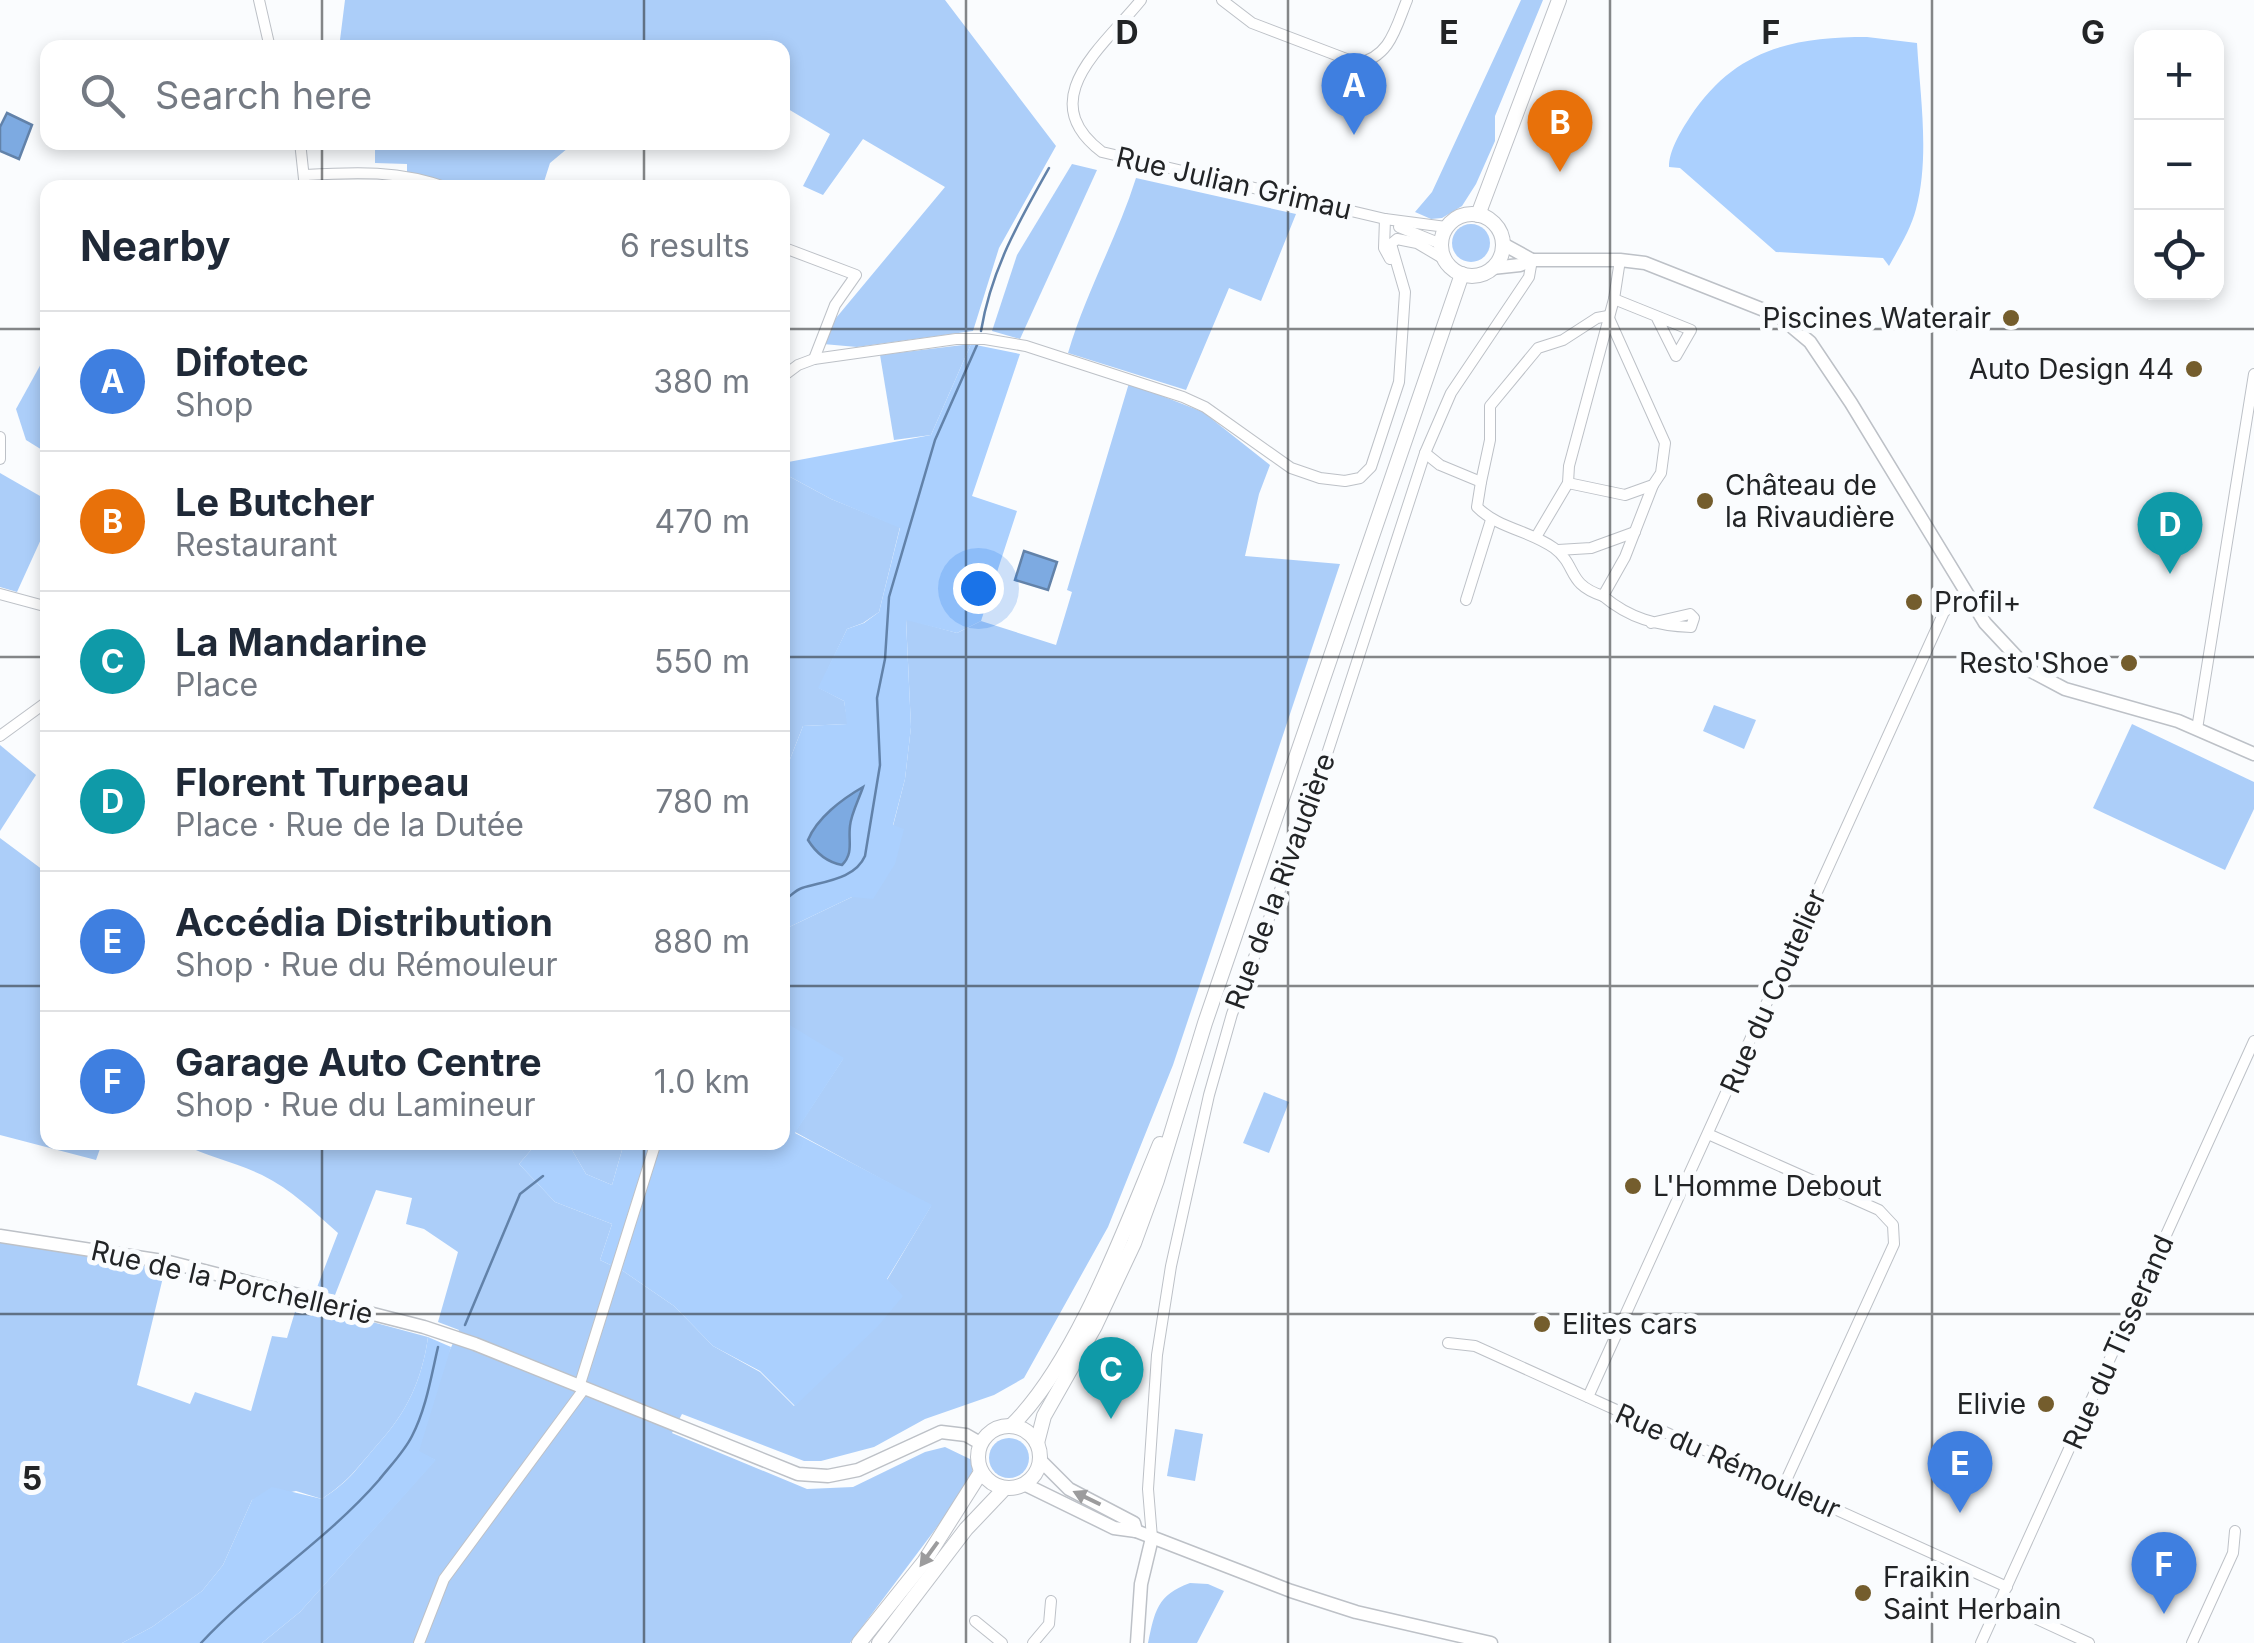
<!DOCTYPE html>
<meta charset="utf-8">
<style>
:root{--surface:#fff;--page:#f6f6f7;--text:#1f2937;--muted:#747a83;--line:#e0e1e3;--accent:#745d2d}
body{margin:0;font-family:Inter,sans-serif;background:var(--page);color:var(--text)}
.controls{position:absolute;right:30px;top:30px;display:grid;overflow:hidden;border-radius:20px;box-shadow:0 5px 15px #0003}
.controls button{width:90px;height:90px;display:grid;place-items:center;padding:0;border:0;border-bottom:2px solid var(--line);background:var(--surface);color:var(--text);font:50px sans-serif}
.you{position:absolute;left:978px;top:588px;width:35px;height:35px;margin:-25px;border:8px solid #fff;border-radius:50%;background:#1a73e8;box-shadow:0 0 0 15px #1a73e833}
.badge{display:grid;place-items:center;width:65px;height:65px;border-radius:50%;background:var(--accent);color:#fff;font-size:32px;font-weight:700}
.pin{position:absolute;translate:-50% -82px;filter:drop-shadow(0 2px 5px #0008)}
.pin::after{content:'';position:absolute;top:52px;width:35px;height:30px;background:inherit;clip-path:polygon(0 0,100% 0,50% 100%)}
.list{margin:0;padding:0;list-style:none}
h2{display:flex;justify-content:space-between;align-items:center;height:130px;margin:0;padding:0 40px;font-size:42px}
h2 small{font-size:32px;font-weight:400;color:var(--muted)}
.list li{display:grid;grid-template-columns:65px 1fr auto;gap:30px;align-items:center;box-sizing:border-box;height:140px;padding:0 40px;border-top:2px solid var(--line)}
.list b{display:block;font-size:38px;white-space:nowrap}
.list p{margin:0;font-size:32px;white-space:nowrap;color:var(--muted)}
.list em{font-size:32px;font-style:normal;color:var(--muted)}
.icon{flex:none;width:55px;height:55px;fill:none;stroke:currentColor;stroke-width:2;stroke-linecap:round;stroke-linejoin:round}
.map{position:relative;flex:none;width:2254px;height:1643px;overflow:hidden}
.search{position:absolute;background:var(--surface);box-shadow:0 5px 15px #0003;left:40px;top:40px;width:750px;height:110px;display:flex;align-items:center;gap:25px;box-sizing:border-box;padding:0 35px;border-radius:20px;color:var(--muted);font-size:38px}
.panel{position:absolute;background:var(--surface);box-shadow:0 5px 15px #0003;left:40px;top:180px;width:750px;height:970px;border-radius:20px}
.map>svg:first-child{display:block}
.green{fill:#accef9}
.forest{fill:#abd0fe}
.water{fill:#7daae1;stroke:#6282a9;stroke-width:2.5}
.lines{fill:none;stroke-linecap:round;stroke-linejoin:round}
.stream{stroke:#6282a9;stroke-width:2.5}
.minor-casing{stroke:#bdc1c7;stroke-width:12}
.tertiary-casing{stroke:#bdc1c7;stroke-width:15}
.secondary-casing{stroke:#bdc1c7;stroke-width:16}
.minor{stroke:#fff;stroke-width:10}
.tertiary{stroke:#fff;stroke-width:12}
.secondary{stroke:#fff;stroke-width:14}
.oneway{fill:#9c9c9d}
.grid{fill:none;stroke:#222426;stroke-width:2.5;stroke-opacity:0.55}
.poi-dot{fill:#745d2d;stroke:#fafcfe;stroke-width:4}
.labels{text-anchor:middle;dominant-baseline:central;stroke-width:10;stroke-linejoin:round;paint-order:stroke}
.street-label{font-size:28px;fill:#222426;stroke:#fafcfe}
.poi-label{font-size:28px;fill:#222426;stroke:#fafcfe;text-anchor:start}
.grid-label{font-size:32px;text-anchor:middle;font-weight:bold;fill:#222426;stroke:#fafcfe;stroke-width:10;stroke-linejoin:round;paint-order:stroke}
</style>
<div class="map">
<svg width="2254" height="1643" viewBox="0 0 2254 1643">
<rect width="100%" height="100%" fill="#fafcfe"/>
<g class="green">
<polygon points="345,0 945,0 1056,146 999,248 973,331 857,347 823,344 831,324 945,187 863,139 823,195 803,186 830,134 783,106 782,48 339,48"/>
<polygon points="1521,0 1543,0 1495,116 1495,141 1476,184 1462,206 1442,218 1431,219 1415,212 1432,192"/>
<polygon points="375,143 574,143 550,163 542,188 403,187 407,180 407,164 375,163"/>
<polygon points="1072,164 1097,170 1020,339 992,331 1017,255"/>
<path d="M1136,178l160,36 -35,87 -32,-13 -43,102 -118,-37c18,-61 49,-115 68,-175z"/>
<circle cx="1471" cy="243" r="19"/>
<polygon points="971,344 931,435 894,440 880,355"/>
<polygon points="47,353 47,453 26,440 16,409"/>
<path d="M1129,383l74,29 67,53 -11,29 -14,62 95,8 -167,501 -65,162 -84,151 -30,17 -69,24 -51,28 -53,14h-17l-122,-47 -10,19 135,56 46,-2 72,-35 20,-5 27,13v13l-8,18 -114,152h-588l38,-31 135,-152 -17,-8 24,-85 17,-37 -21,-8 20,-70 -34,-23 -18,-5 6,-26 -36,-8 -41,105 -19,-5 22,-57c-24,-21 -47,-44 -76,-58 -27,-13 -55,-18 -81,-32h356l-18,21 36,38 57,22 -12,36 23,11 51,35 39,40 47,26 34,34 108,-110 -15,-16 44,-74 -136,-74 48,-73 -61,-38 1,-91 69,-33 41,-71 12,-47 6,-52 -5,-108 51,14 24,-12 75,24 16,-53 -5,-2z"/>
<polygon points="0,473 47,500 47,526 17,592 0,587"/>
<polygon points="783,473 831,499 900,527 879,612 863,623 847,629 819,688 844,701 848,724 803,726 783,777 782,616 787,605 782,603"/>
<polygon points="1714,705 1756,720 1744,749 1703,731"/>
<polygon points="2132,724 2254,782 2254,809 2225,870 2093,808"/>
<polygon points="0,745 36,775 0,831"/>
<polygon points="0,838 47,873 48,1142 102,1143 96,1160 0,1135"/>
<polygon points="1264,1092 1289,1102 1269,1153 1243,1143"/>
<polygon points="568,1143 624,1143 612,1185 586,1174"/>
<path d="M0,1242l165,27 -28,116 53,19 5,-12 56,19 21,-75 15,2 11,-36 130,35c-6,43 -21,75 -50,107 -22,25 -27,35 -56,55l-26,-8 -44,9 -29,65 -21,26 -50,36 -30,16h-122z"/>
<polygon points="1175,1429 1203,1434 1195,1481 1167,1476"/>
<circle cx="1009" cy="1458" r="20"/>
<path d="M1190,1583l18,1 16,7 -27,52h-49c7,-32 9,-48 42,-60z"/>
</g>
<g class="forest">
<path d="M1867,37l50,6c3,53 13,113 -1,166 -5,20 -17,39 -27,57l-6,-8 -107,-6 -96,-84 -11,-1c0,-17 12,-36 21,-50 44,-67 101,-80 177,-80z"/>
<polygon points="971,344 1020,354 972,496 1017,511 981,621 957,633 906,620 911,727 905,779 893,825 904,829 895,864 873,899 852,897 783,930 783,865 789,840 783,835 783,777 803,726 847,724 844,701 818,688 847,629 864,623 879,612 900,528 831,499 783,473 783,463 931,435"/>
<polygon points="783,1021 844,1058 795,1133 932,1205 887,1279 903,1296 878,1326 795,1406 760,1371 713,1346 674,1306 623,1271 600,1260 612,1224 555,1202 519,1164 537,1143 568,1143 586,1174 612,1185 624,1143 782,1142"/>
<path d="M428,1337l23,10 -32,104 17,9 -136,152 -38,31h-140l30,-16 50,-36 21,-26 29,-65 20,-13 50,12c30,-20 34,-30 56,-55 29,-32 44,-64 50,-107z"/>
</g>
<g class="water">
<polygon points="7,113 32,125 19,159 0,151 0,127"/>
<polygon points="1024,551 1057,562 1048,590 1015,580"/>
<path d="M863,787c-4,12 -12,27 -13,39 -2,15 4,27 -8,39 -16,-3 -26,-12 -34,-25 9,-22 34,-41 55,-53z"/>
</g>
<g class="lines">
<g class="stream">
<path d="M981,331c10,-61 38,-110 68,-163"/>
<path d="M782,902c7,-4 13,-12 20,-14 23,-7 53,-9 63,-32l15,-91 -3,-67 8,-39 4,-62 46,-157 42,-95"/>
<polyline points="465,1325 520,1194 543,1176"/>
<path d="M201,1643c55,-59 125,-102 178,-163 11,-14 25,-28 33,-44 14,-27 19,-59 26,-89"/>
</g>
<defs>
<g id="minor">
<polyline points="259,0 270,48"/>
<path d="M1141,0c-37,46 -109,99 -39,152l283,67 61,8"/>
<path d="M1222,0l30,23 105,40c33,-5 39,-36 50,-63"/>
<polyline points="300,142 305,188"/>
<path d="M305,175c50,-3 95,-5 143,13"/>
<polyline points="1385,219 1384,248 1390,259"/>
<polyline points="1399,227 1441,244"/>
<polyline points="782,247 856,275 835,305 814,359"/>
<polyline points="1620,260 1614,299 1691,330 1676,356 1656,316"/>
<polyline points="782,377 798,365 814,359 956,339 985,339 1026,346 1183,397 1205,407 1291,468 1320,478 1345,481 1360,478 1371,467 1399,382 1405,292 1391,244 1397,239 1417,243 1444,259"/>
<polyline points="0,437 0,459"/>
<path d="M1425,453l15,12 41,17 -4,25c22,22 52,23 77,41 24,18 12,36 49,48l22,-39 28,-72"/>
<polyline points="1481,482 1490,440 1490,406 1538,348 1563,340 1597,318 1608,316 1665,443 1661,473 1653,485 1625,495 1568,483"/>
<polyline points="1536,537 1568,483 1569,466 1614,299"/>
<polyline points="1558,550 1591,548 1635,532"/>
<polyline points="0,594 48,607"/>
<path d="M1603,596c26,22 54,30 88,31l3,-9 -4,-4 -39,9"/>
<polyline points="1466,600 1491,520"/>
<polyline points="2197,729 2254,374"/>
<polyline points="0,736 48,701"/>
<polyline points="1708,1134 1879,1210 1893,1225 1894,1244 1784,1485"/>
<polyline points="1448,1343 1475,1346 2007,1587"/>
<polyline points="579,1387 656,1142"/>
<polyline points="1588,1397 1944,612 1967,594"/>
<polyline points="1152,1538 1148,1489 1157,1355 1171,1266 1209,1095 1232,1014 1297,846 1425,453 1451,393 1529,277 1532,260"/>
<polyline points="2000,1602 2089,1643"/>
<polyline points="975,1621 1002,1643"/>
<polyline points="419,1643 444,1579 584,1389"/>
<polyline points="1033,1643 1049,1624 1051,1601"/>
<polyline points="1981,1643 2254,1041"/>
<polyline points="2192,1643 2233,1553 2235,1531"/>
</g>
<g id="tertiary">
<polyline points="1503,244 1532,260"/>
<polyline points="1492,268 1520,265 1532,260 1620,260 1645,263 1779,316 1810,342 1851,403 1985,623 2029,670 2065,689 2178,721 2254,754"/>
<polyline points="0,1236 169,1262 424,1327 475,1344 798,1474 828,1476 858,1470 941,1432 966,1435 980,1443"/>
<polyline points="1040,1460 1069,1489 1134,1523 1136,1531"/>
<polyline points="1024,1484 1114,1528 1136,1531 1291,1591 1356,1612 1491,1643"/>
<polyline points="1137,1643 1141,1584 1152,1538"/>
</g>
<g id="secondary">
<circle cx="1472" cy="245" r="31"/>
<polyline points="1478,215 1559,0"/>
<circle cx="1009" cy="1457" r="31"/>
<path d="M1011,1426c65,-63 114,-198 149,-282"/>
<polyline points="1037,1443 1044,1416 1095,1326 1134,1243 1157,1180 1205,1023 1462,274"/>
<polyline points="859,1643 924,1562 981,1472"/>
<polyline points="879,1643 966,1529 1005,1488"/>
</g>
</defs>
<use href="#minor" class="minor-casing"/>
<use href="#tertiary" class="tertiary-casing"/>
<use href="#secondary" class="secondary-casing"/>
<use href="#minor" class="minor"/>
<use href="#tertiary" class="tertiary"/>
<use href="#secondary" class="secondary"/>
</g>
<defs><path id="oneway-solid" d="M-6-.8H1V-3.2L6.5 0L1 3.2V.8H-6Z" transform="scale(2.5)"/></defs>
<g class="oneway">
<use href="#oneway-solid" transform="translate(1087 1498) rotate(-154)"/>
<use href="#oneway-solid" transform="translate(929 1554) rotate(126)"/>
</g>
<path class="grid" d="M322,0v48M644,0v48M966,0v1643M1288,0v1643M1610,0v1643M1932,0v1643M322,142v46M644,142v46M0,329h48M782,329h1472M0,657h48M782,657h1472M0,986h48M782,986h1472M322,1142v501M644,1142v501M0,1314h2254"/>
<g class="poi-dot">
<circle cx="2011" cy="318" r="10"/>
<circle cx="2194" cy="369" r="10"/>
<circle cx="1705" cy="501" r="10"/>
<circle cx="1914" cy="602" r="10"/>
<circle cx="2129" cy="663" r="10"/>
<circle cx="1633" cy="1186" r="10"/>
<circle cx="1542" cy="1324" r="10"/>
<circle cx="2046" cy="1404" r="10"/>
<circle cx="1863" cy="1593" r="10"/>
</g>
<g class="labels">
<g class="street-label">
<text transform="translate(1234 183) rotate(13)">Rue Julian Grimau</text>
<text transform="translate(1280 881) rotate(-70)">Rue de la Rivaudière</text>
<text transform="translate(1773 991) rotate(-66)">Rue du Coutelier</text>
<text transform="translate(232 1282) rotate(13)">Rue de la Porchellerie</text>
<text transform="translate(2118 1342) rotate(-66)">Rue du Tisserand</text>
<text transform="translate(1728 1461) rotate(24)">Rue du Rémouleur</text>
</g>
<g class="poi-label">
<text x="1991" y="318" text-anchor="end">Piscines Waterair</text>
<text x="2174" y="369" text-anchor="end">Auto Design 44</text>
<text x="1725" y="485">Château de<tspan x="1725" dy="32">la Rivaudière</tspan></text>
<text x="1934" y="602">Profil+</text>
<text x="2109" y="663" text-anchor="end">Resto'Shoe</text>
<text x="1653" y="1186">L'Homme Debout</text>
<text x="1562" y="1324">Elites cars</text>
<text x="2026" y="1404" text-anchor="end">Elivie</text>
<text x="1883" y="1577">Fraikin<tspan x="1883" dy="32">Saint Herbain</tspan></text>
</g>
</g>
<g class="grid-label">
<text x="1127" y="44">D</text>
<text x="1449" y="44">E</text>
<text x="1771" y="44">F</text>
<text x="2093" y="44">G</text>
<text x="32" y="1490">5</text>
</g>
</svg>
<div class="controls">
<button>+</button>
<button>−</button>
<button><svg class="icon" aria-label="locate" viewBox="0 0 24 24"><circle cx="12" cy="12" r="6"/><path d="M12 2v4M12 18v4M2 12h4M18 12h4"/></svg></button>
</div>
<div class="you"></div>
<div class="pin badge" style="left:1354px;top:135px;background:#3f7fe0">A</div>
<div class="pin badge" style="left:1560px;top:172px;background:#e8710a">B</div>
<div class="pin badge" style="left:1111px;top:1419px;background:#0f9aa8">C</div>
<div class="pin badge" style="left:2170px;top:574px;background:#0f9aa8">D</div>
<div class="pin badge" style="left:1960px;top:1513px;background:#3f7fe0">E</div>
<div class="pin badge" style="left:2164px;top:1614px;background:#3f7fe0">F</div>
<div class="search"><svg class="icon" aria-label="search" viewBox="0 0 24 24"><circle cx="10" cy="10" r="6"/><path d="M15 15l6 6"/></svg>Search here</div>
<section class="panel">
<h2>Nearby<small>6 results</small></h2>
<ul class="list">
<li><span class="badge" style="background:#3f7fe0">A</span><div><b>Difotec</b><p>Shop</p></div><em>380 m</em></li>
<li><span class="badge" style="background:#e8710a">B</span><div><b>Le Butcher</b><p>Restaurant</p></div><em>470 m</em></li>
<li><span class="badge" style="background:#0f9aa8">C</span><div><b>La Mandarine</b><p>Place</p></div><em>550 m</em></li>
<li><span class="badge" style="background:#0f9aa8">D</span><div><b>Florent Turpeau</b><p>Place · Rue de la Dutée</p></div><em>780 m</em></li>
<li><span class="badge" style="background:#3f7fe0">E</span><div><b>Accédia Distribution</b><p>Shop · Rue du Rémouleur</p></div><em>880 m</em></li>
<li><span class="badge" style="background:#3f7fe0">F</span><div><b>Garage Auto Centre</b><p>Shop · Rue du Lamineur</p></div><em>1.0 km</em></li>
</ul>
</section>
</div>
